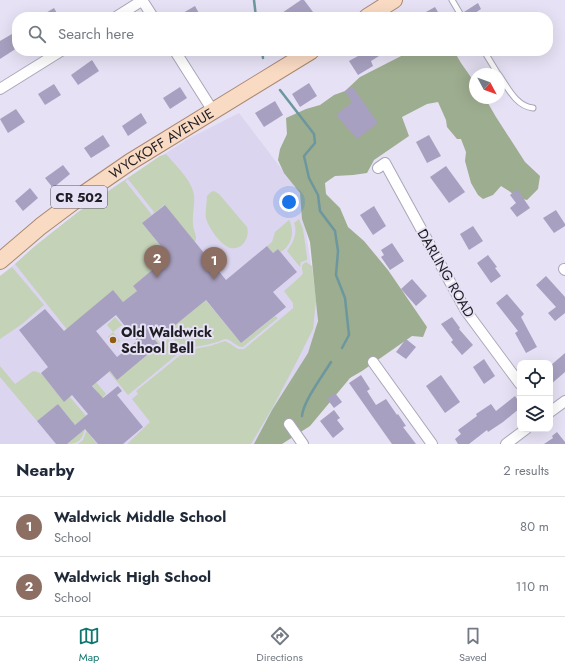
<!DOCTYPE html>
<style>
:root{--surface:#fff;--page:#f2f2f3;--text:#1f2937;--muted:#747a83;--line:#e0e1e3;--accent:#0f766e}
body{margin:0;font-family:Jost,sans-serif;background:var(--page);color:var(--text)}
.controls{position:absolute;right:12px;bottom:12px;display:grid;overflow:hidden;border-radius:8px;box-shadow:0 4px 16px #0002}
.controls button{width:36px;height:36px;display:grid;place-items:center;padding:0;border:0;border-bottom:1px solid var(--line);background:var(--surface);color:var(--text);font:20px sans-serif}
.compass{position:absolute;left:469px;top:68px;width:36px;height:36px;border-radius:50%;background:var(--surface);box-shadow:0 4px 16px #0002;rotate:131deg}
.you{position:absolute;left:289px;top:202px;width:14px;height:14px;margin:-10px;border:3px solid #fff;border-radius:50%;background:#1a73e8;box-shadow:0 0 0 6px #1a73e833}
.badge{display:grid;place-items:center;width:26px;height:26px;border-radius:50%;background:var(--accent);color:#fff;font-size:13px;font-weight:700}
.pin{position:absolute;translate:-50% -33px;filter:drop-shadow(0 1px 2px #0008)}
.pin::after{content:'';position:absolute;top:21px;width:14px;height:12px;background:inherit;clip-path:polygon(0 0,100% 0,50% 100%)}
.list{margin:0;padding:0;list-style:none}
h2{display:flex;justify-content:space-between;align-items:center;height:52px;margin:0;padding:0 16px;font-size:17px}
h2 small{font-size:13px;font-weight:400;color:var(--muted)}
.list li{display:grid;grid-template-columns:26px 1fr auto;gap:12px;align-items:center;box-sizing:border-box;height:60px;padding:0 16px;border-top:1px solid var(--line)}
.list b{display:block;font-size:15px;white-space:nowrap}
.list p{margin:0;font-size:13px;white-space:nowrap;color:var(--muted)}
.list em{font-size:13px;font-style:normal;color:var(--muted)}
.icon{flex:none;width:22px;height:22px;fill:none;stroke:currentColor;stroke-width:2;stroke-linecap:round;stroke-linejoin:round}
.map{position:relative;flex:none;width:565px;height:444px;overflow:hidden}
.search{position:absolute;background:var(--surface);box-shadow:0 4px 16px #0002;left:12px;right:12px;top:12px;height:44px;display:flex;align-items:center;gap:10px;box-sizing:border-box;padding:0 14px;border-radius:16px;color:var(--muted);font-size:15px}
.sheet{height:172px;background:var(--surface)}
nav{display:flex;justify-content:space-around;align-items:center;box-sizing:border-box;height:56px;border-top:1px solid var(--line);background:var(--surface);font-size:11px;color:var(--muted)}
nav a{display:grid;justify-items:center;gap:2px}
nav .on{color:var(--accent)}
.map>svg:first-child{display:block}
.built{fill:#dbd5ef}
.green{fill:#c4d2b8;fill-rule:evenodd}
.forest{fill:#9dad8f}
.lines{fill:none;stroke-linecap:round;stroke-linejoin:round}
.stream{stroke:#6d979e;stroke-width:2.5}
.building{fill:#a8a0c0;fill-rule:evenodd}
.service-casing{stroke:#aaa6b8;stroke-width:7}
.minor-casing{stroke:#aaa6b8;stroke-width:12}
.primary-casing{stroke:#aa8871;stroke-width:18}
.service{stroke:#fff;stroke-width:5}
.minor{stroke:#fff;stroke-width:10}
.primary{stroke:#f9dac3;stroke-width:16}
.poi-dot{fill:#915b10;stroke:#e6e1f4;stroke-width:1.5}
.labels{text-anchor:middle;dominant-baseline:central;stroke-width:4;stroke-linejoin:round;paint-order:stroke}
.shield{fill:#e6e1f4;stroke:#5b5862;stroke-width:1}
.shield-label{font-size:13px;font-weight:bold;fill:#1f1d24}
.street-label{font-size:14px;fill:#1f1d24;stroke:#e6e1f4}
.poi-label{font-size:14px;font-weight:bold;fill:#1f1d24;stroke:#e6e1f4;text-anchor:start}
</style>
<div class="map">
<svg width="565" height="444" viewBox="0 0 565 444">
<rect width="100%" height="100%" fill="#e6e1f4"/>
<polygon class="built" points="239,113 300,193 318,310 316,333 308,353 282,398 255,444 0,444 0,276 15,264 50,234 98,197 188,139"/>
<g class="green">
<path d="M166,154c9,11 27,27 28,42 1,9 -2,19 -1,28 0,7 5,12 2,18l-31,-37 -22,18 34,42 -16,-1 -27,22 4,5 -14,11 -10,-11 -40,46 -58,-73 20,-18 43,-34 82,-56zM128,179l26,33 -2,3 -27,-34z"/>
<path d="M214,191l5,3 28,33c3,10 -4,23 -16,21 -10,-2 -23,-21 -25,-30 -1,-7 1,-15 1,-22l4,-4z"/>
<path d="M299,219l4,10 4,28v3l-6,2 -1,5 -13,-16c6,-8 11,-18 7,-28z"/>
<path d="M289,220c6,11 3,25 -8,32l-3,-3 -5,4 -6,-7 5,-4 3,-10z"/>
<path d="M306,262l6,4 4,35 -3,28 -17,34 -23,44 -22,37h-124l23,-22 -18,-23 6,-5 -2,-3 47,-38 5,-3 22,-4 15,-5 4,2 9,6h6l47,-39 2,-2v-5l-9,-12 17,-15 2,-3c-1,-5 -3,-8 3,-11z"/>
<polygon points="12,267 44,305 22,324 0,339 0,276"/>
<path d="M198,291l43,52 34,-27 3,2 -35,29c-7,0 -11,-7 -17,-8 -4,0 -6,3 -9,3 -12,4 -24,4 -35,9l-8,-10 1,-1 -3,-4 -2,1 -7,-10 1,-1 4,5 28,-23z"/>
<polygon points="115,317 122,325 113,332 107,325"/>
<polygon points="160,330 161,331 155,337 161,344 168,339 179,353 128,395 109,372 110,371 117,379 159,345 152,336"/>
<polygon points="113,332 120,341 114,345 108,337"/>
<polygon points="0,366 15,384 33,371 38,372 41,374 42,374 64,401 70,397 86,416 75,425 58,404 37,421 0,377"/>
<polygon points="96,382 106,394 102,398 92,385"/>
<path d="M86,425c-3,12 -5,19 -19,19l13,-11z"/>
<polygon points="87,429 96,434 92,438 98,444 78,444 83,440"/>
</g>
<polygon class="forest" points="411,51 454,51 461,63 475,83 475,98 485,98 496,117 525,162 540,176 538,189 527,200 518,198 509,191 501,186 493,195 483,199 478,195 471,183 465,161 466,152 461,139 457,139 447,127 446,120 438,102 427,104 402,117 409,136 374,160 367,173 353,175 335,176 325,183 326,194 340,208 348,227 364,241 388,270 427,327 423,337 412,336 362,371 350,378 310,426 282,444 254,444 272,410 308,353 318,321 310,242 302,219 300,193 284,173 278,160 280,149 287,134 286,118 306,109 320,105 334,95 345,91 360,77"/>
<g class="lines">
<g class="stream">
<polyline points="254,0 256,17"/>
<polyline points="262,51 263,58"/>
<polyline points="280,90 314,134 315,143 304,156 309,178 318,195 320,211 335,231 338,251 336,275 345,298 349,335 342,348"/>
<path d="M302,416c1,-14 21,-41 29,-54"/>
</g>
</g>
<g class="building">
<polygon points="301,0 304,0 313,12 306,17 276,17"/>
<polygon points="478,3 481,9 475,13 478,17 466,17 464,12"/>
<polygon points="195,6 201,17 176,17"/>
<polygon points="435,7 441,17 417,17"/>
<polygon points="54,8 59,17 39,17"/>
<polygon points="12,34 17,42 17,48 0,59 0,41"/>
<polygon points="367,51 387,51 371,61 373,66 358,75 349,61"/>
<polygon points="92,60 99,71 78,85 71,75"/>
<polygon points="309,83 317,96 300,107 292,94"/>
<polygon points="54,84 61,95 45,105 38,94"/>
<polygon points="352,86 378,123 357,139 336,115 352,102 345,91"/>
<polygon points="180,87 187,98 170,109 163,98"/>
<polygon points="275,101 283,115 264,127 255,113"/>
<polygon points="16,109 25,122 8,133 0,119"/>
<polygon points="141,113 147,123 128,136 122,126"/>
<polygon points="103,135 110,146 91,158 84,148"/>
<polygon points="429,135 441,156 427,163 416,142"/>
<polygon points="63,165 70,174 53,188 45,178"/>
<polygon points="446,166 465,192 449,203 430,177"/>
<polygon points="30,188 38,198 23,211 15,201"/>
<polygon points="517,189 530,208 517,217 510,208 516,203 510,195"/>
<path d="M165,205l61,75 41,-34 6,7 5,-4 19,23 -24,20 13,15 -45,36 -35,-43 -38,31 -4,-5 -12,10 7,9 -42,35 -7,-9 -18,15 11,12 15,-12 4,5 -5,4 26,32 -20,17h-25l-13,-15 -18,15h-11l-19,-23 21,-17 17,21 13,-11 -16,-19 -8,7 -23,-29 7,-6 -29,-37 26,-21 19,22 49,-41 10,12 14,-11 -4,-5 36,-30 -27,-33zM116,315l21,26 -20,16 -21,-26z"/>
<polygon points="374,206 386,226 373,235 360,215"/>
<polygon points="556,210 565,224 565,226 554,233 543,218"/>
<polygon points="473,226 483,241 469,250 460,234"/>
<polygon points="392,243 404,261 390,270 381,257 384,255 381,250"/>
<polygon points="488,255 497,267 495,268 501,276 491,283 477,263"/>
<polygon points="546,276 565,297 565,313 555,321 548,313 556,307 536,285"/>
<polygon points="412,279 427,296 416,306 401,289"/>
<polygon points="507,294 524,314 521,317 537,347 526,353 515,333 518,331 496,303"/>
<polygon points="452,317 460,328 459,329 473,345 462,355 451,342 453,340 441,324"/>
<polygon points="406,339 416,347 406,359 396,352"/>
<polygon points="565,353 565,372 550,385 550,366"/>
<polygon points="484,359 495,376 484,384 473,367"/>
<polygon points="361,375 370,389 367,391 376,405 386,399 397,415 398,414 406,426 403,427 416,444 392,444 375,420 349,383"/>
<polygon points="441,375 460,402 445,413 426,386"/>
<polygon points="335,393 342,402 334,408 327,399"/>
<polygon points="515,396 520,403 520,408 503,422 488,432 487,430 469,444 458,444 455,439 461,434 458,430 477,416 476,414 491,404 496,411"/>
<polygon points="334,410 340,418 337,420 344,429 333,438 320,421"/>
<polygon points="557,432 565,442 565,444 544,444 553,438 552,436"/>
</g>
<g class="lines">
<defs>
<g id="service">
<polyline points="452,0 462,17"/>
<polyline points="484,51 498,74"/>
<path d="M499,75c9,13 17,31 34,33"/>
</g>
<g id="minor">
<polyline points="142,0 153,17"/>
<polyline points="116,17 143,0"/>
<polyline points="175,51 213,111"/>
<polyline points="0,89 61,51"/>
<polyline points="378,168 385,163 466,311 520,384"/>
<polyline points="564,269 565,270"/>
<polyline points="373,362 432,444"/>
<polyline points="550,412 565,401"/>
<polyline points="289,424 303,444"/>
<polyline points="506,444 526,429"/>
</g>
<g id="primary">
<polyline points="367,17 394,0"/>
<path id="s1" d="M0,261l41,-35 44,-33 45,-31 181,-111"/>
</g>
</defs>
<use href="#service" class="service-casing"/>
<use href="#minor" class="minor-casing"/>
<use href="#primary" class="primary-casing"/>
<use href="#service" class="service"/>
<use href="#minor" class="minor"/>
<use href="#primary" class="primary"/>
</g>
<circle class="poi-dot" cx="113" cy="340" r="4"/>
<g class="labels">
<rect class="shield" x="51" y="186" width="56" height="22" rx="3"/>
<g class="shield-label">
<text x="79" y="197">CR 502</text>
</g>
<g class="street-label">
<text stroke="none"><textPath href="#s1" startOffset="200">WYCKOFF AVENUE</textPath></text>
<text transform="translate(446 273) rotate(60)">DARLING ROAD</text>
</g>
<g class="poi-label">
<text x="121" y="332">Old Waldwick<tspan x="121" dy="16">School Bell</tspan></text>
</g>
</g>
</svg>
<div class="controls">
<button><svg class="icon" aria-label="locate" viewBox="0 0 24 24"><circle cx="12" cy="12" r="6"/><path d="M12 2v4M12 18v4M2 12h4M18 12h4"/></svg></button>
<button><svg class="icon" aria-label="layers" viewBox="0 0 24 24"><path d="M12 4l9 5-9 5-9-5zM3 14l9 5 9-5"/></svg></button>
</div>
<svg class="compass" viewBox="-18 -18 36 36"><path d="M0-13l5 13h-10z" fill="#e53935"/><path d="M0 13l5-13h-10z" fill="#747a83"/></svg>
<div class="you"></div>
<div class="pin badge" style="left:214px;top:280px;background:#8d6e63">1</div>
<div class="pin badge" style="left:157px;top:278px;background:#8d6e63">2</div>
<div class="search"><svg class="icon" aria-label="search" viewBox="0 0 24 24"><circle cx="10" cy="10" r="6"/><path d="M15 15l6 6"/></svg>Search here</div>
</div>
<section class="sheet">
<h2>Nearby<small>2 results</small></h2>
<ul class="list">
<li><span class="badge" style="background:#8d6e63">1</span><div><b>Waldwick Middle School</b><p>School</p></div><em>80 m</em></li>
<li><span class="badge" style="background:#8d6e63">2</span><div><b>Waldwick High School</b><p>School</p></div><em>110 m</em></li>
</ul>
</section>
<nav>
<a class="on"><svg class="icon" aria-label="map" viewBox="0 0 24 24"><path d="M3 6l6-2 6 2 6-2v14l-6 2-6-2-6 2zM9 4v14M15 6v14"/></svg>Map</a>
<a><svg class="icon" aria-label="directions" viewBox="0 0 24 24"><path d="M12 3l9 9-9 9-9-9zM9 14v-3h6M13 9l2 2-2 2"/></svg>Directions</a>
<a><svg class="icon" aria-label="saved" viewBox="0 0 24 24"><path d="M7 4h10v16l-5-4-5 4z"/></svg>Saved</a>
</nav>
